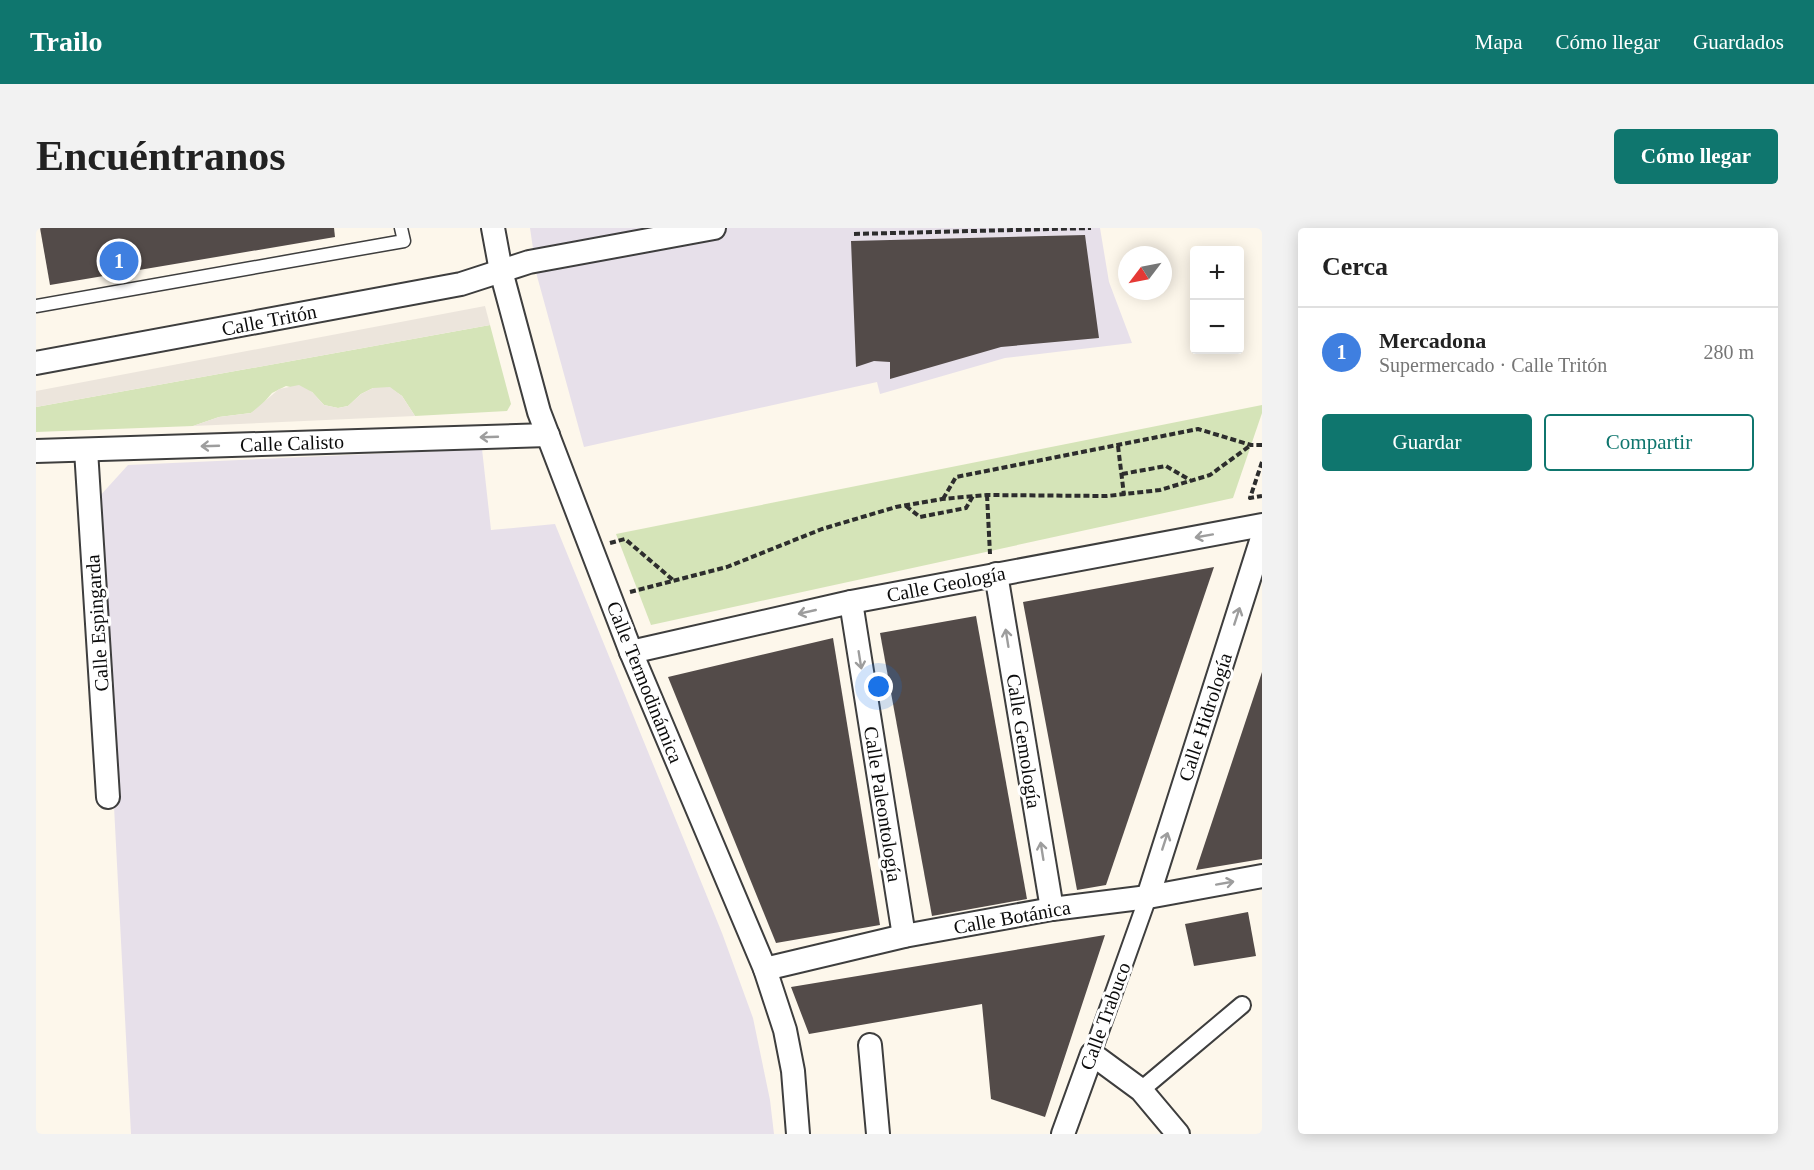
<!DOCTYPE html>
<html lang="es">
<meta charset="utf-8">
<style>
:root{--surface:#fff;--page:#f2f2f2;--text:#222;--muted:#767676;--line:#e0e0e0;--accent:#0f766e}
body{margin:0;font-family:"Times New Roman",serif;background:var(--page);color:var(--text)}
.controls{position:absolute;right:18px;top:18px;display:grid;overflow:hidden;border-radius:6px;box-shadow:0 3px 15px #0003}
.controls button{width:54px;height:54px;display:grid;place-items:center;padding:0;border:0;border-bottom:2px solid var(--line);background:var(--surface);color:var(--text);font:30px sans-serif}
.compass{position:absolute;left:1082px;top:18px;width:54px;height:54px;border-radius:50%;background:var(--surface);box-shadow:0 3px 15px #0003;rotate:238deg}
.you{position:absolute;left:843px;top:459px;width:21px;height:21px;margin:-15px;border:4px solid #fff;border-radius:50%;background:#1a73e8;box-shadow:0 0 0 9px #1a73e833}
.badge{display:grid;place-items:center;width:39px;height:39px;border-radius:50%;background:var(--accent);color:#fff;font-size:20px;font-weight:700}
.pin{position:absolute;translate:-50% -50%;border:3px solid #fff;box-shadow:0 2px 6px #0006}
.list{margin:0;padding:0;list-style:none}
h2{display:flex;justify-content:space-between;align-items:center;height:78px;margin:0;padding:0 24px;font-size:26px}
h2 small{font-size:20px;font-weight:400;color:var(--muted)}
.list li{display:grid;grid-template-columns:39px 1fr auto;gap:18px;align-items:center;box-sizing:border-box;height:90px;padding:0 24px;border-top:2px solid var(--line)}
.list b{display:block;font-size:22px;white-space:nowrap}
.list p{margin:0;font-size:20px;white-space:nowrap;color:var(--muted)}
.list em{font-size:20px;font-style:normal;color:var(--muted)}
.actions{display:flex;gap:12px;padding:18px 24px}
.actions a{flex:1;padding:14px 0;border:2px solid var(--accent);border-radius:6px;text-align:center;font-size:21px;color:var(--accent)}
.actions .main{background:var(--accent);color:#fff}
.map{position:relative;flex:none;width:1226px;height:906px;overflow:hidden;border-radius:6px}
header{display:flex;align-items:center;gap:36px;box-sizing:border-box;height:84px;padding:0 30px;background:var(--accent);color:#fff}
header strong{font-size:28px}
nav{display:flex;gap:33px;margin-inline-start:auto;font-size:21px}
.intro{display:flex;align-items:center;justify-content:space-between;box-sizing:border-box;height:144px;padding:0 36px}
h1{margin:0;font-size:42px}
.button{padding:15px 27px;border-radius:6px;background:var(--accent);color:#fff;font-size:21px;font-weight:700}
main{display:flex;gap:36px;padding:0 36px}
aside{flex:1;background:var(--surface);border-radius:6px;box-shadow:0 3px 15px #0003}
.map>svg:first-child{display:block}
.industrial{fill:#e7e0ea}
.green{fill:#d5e4b8}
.plaza{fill:#ece5dc}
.building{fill:#534b49}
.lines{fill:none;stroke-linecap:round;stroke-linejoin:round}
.service-casing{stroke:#3e3e3e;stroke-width:15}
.pedestrian-casing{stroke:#3e3e3e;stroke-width:20}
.minor-casing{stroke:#3e3e3e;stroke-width:26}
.path{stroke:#2d2d2d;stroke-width:4;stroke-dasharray:6 3;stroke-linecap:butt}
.service{stroke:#fff;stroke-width:12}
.pedestrian{stroke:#fff;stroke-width:16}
.minor{stroke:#fff;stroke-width:22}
.oneway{stroke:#9d9d9d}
.labels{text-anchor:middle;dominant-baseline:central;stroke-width:6;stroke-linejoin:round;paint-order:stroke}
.street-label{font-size:20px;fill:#0b0b0b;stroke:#fff}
</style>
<header>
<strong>Trailo</strong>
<nav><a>Mapa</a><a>Cómo llegar</a><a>Guardados</a></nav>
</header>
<div class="intro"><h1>Encuéntranos</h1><a class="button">Cómo llegar</a></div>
<main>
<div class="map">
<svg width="1226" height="906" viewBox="0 0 1226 906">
<rect width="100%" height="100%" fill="#fdf7eb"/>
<g class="industrial">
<polygon points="494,0 1064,0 1073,54 1096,115 969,130 844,166 841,154 548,219 501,48"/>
<polygon points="446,221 455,302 519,296 686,705 717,790 734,872 738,906 95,906 62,270 92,237"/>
</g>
<g class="green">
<polygon points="454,97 475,176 471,183 379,188 366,168 354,160 337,160 325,166 312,178 302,180 288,177 276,164 250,158 236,165 224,179 215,185 183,189 157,198 0,204 0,179"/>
<polygon points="1226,177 1226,185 1197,270 615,397 580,306"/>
</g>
<g class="plaza">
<polygon points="449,78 454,97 0,179 0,163"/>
<polygon points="263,157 276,164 288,177 302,180 312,178 325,166 337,160 354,159 366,168 379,188 157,198 183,189 215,185 243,161"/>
</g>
<g class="building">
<polygon points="4,0 298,0 299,9 14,57"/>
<polygon points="1049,7 1063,110 965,119 854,151 854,134 838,133 820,139 815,13"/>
<polygon points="1178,339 1070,657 1041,662 987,374"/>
<polygon points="940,388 991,671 896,688 844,405"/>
<polygon points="797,410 844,697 740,715 632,449"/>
<polygon points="1226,444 1226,631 1160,642"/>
<polygon points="1212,684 1220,728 1158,738 1149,696"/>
<polygon points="1069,707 1009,889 955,871 946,776 773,806 755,759"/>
</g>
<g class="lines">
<defs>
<polyline id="service" points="0,78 368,13 365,0"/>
<g id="pedestrian">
<polyline points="1056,826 1112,669"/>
<polyline points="1105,862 1206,777"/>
</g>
<g id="minor">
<polyline points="457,0 465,43 503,184 595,424 729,741 749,802 757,843 762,906"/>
<polyline points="0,135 425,56 493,34 678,0"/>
<polyline points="50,222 72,569"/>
<polyline points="0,223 512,207"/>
<polyline points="960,346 1016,681"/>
<polyline points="815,374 868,708"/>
<polyline points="595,424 815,374 1226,297"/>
<polyline points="1112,669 1226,310"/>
<polyline points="729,741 868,708 1016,681 1112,669 1226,648"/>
<polyline points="834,817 842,906"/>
<polyline points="1027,906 1056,826 1105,862 1142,906"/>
</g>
</defs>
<use href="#service" class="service-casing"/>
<use href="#pedestrian" class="pedestrian-casing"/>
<use href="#minor" class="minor-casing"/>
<g class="path">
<polyline points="818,6 1055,0"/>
<polyline points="1082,218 1088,267"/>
<polyline points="1226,234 1214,270 1226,268"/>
<polyline points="1086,246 1130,238 1154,252"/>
<polyline points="951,267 954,326"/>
<polyline points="907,271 920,249 1162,201 1215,217 1226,217"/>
<polyline points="870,278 884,289 930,280 937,268"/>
<polyline points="574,315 589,311 637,352"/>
<polyline points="594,364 691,339 786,301 860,279 906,271 951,267 1071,268 1124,262 1174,247 1215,217"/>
</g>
<use href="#service" class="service"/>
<use href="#pedestrian" class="pedestrian"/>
<use href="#minor" class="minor"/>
</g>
<defs><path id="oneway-shaft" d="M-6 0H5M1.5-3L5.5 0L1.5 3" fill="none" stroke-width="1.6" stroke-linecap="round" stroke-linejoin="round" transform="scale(1.5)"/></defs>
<g class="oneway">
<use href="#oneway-shaft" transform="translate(453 209) rotate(178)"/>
<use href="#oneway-shaft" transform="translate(174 218) rotate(178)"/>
<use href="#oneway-shaft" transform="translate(1168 308) rotate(170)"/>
<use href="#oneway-shaft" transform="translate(771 384) rotate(167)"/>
<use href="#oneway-shaft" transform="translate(1201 388) rotate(-72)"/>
<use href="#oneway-shaft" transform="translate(971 410) rotate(-99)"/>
<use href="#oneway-shaft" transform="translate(824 432) rotate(81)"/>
<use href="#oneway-shaft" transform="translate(1129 613) rotate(-72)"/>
<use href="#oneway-shaft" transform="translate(1006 623) rotate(-99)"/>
<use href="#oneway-shaft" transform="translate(1189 655) rotate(-10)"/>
</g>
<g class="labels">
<g class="street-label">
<text transform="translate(233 92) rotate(-11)">Calle Tritón</text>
<text transform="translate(256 215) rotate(-2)">Calle Calisto</text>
<text transform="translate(910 356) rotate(-11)">Calle Geología</text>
<text transform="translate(61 395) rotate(-94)">Calle Espingarda</text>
<text transform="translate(609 454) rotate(68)">Calle Termodinámica</text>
<text transform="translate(1169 489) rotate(-72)">Calle Hidrología</text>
<text transform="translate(988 513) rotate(81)">Calle Gemología</text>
<text transform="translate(847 576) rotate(81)">Calle Paleontología</text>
<text transform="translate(976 689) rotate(-10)">Calle Botánica</text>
<text transform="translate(1069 788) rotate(-70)">Calle Trabuco</text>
</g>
</g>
</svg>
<div class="controls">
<button>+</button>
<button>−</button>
</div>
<svg class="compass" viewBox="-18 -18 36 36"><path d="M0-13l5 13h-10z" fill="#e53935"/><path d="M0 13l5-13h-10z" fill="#767676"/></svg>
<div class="you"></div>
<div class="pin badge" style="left:83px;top:33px;background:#3f7fe0">1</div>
</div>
<aside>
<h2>Cerca<small></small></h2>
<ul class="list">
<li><span class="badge" style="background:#3f7fe0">1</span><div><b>Mercadona</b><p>Supermercado · Calle Tritón</p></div><em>280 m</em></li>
</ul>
<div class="actions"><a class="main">Guardar</a><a>Compartir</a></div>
</aside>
</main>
